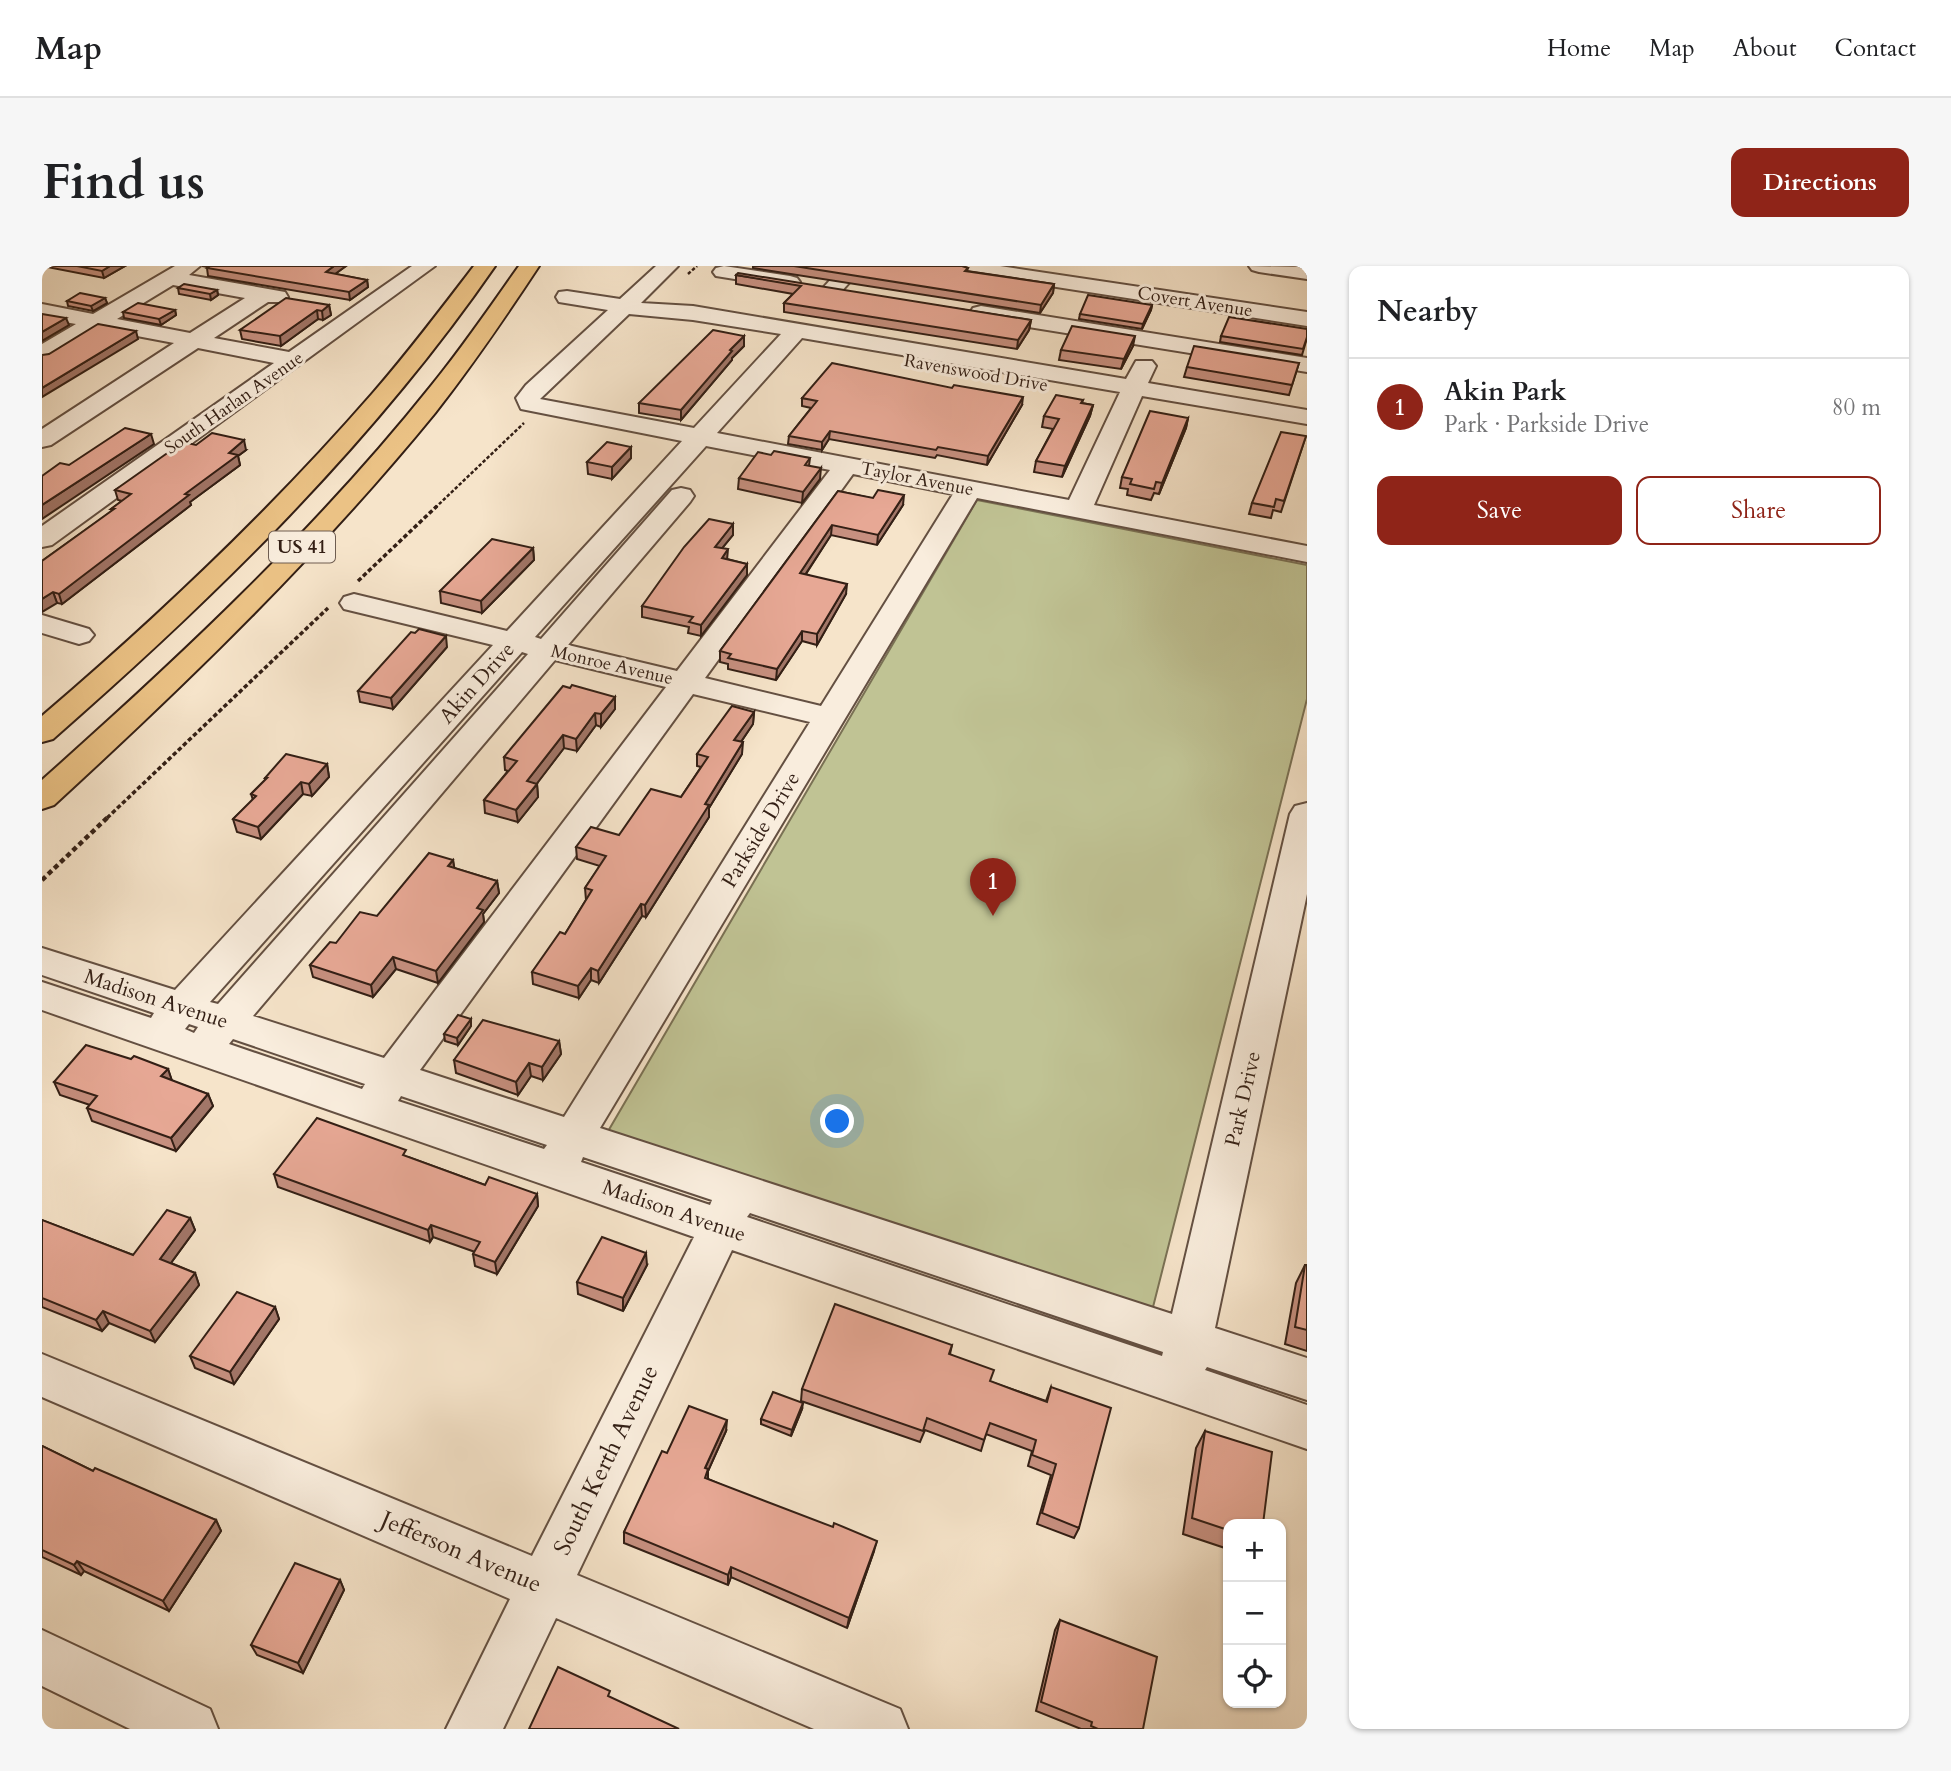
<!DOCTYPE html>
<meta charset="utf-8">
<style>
:root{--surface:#fff;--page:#f6f6f6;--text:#202124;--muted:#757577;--line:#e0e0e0;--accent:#8f2418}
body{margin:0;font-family:Cardo,serif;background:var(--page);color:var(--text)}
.controls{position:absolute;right:21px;bottom:21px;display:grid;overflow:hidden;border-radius:14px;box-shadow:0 2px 5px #0004}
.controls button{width:63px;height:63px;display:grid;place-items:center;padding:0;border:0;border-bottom:2px solid var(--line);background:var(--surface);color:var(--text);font:35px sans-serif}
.you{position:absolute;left:796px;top:856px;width:24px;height:24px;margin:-18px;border:5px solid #fff;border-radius:50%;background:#1a73e8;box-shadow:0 0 0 10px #1a73e833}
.badge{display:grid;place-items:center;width:46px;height:46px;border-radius:50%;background:var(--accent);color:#fff;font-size:23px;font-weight:700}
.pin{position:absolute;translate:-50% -58px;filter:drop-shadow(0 2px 4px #0008)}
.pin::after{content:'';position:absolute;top:37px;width:24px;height:21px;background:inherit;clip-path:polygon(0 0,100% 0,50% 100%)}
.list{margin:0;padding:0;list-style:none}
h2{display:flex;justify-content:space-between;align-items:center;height:91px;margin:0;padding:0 28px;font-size:30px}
h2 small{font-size:23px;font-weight:400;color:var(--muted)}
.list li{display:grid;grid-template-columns:46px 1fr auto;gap:21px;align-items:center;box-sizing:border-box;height:98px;padding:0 28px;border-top:2px solid var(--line)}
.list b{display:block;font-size:26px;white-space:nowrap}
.list p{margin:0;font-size:23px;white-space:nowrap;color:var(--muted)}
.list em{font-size:23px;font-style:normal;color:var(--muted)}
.actions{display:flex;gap:14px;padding:21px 28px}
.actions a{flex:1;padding:16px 0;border:2px solid var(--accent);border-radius:14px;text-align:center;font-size:24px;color:var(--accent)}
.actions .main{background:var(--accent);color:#fff}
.icon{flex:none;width:38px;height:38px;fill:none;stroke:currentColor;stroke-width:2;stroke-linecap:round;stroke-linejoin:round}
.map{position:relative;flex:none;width:1265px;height:1463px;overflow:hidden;border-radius:14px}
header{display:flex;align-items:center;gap:42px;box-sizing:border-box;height:98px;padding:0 35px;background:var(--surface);border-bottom:2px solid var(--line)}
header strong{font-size:33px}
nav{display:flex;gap:38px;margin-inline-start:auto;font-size:24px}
.intro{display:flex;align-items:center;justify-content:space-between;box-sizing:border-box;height:168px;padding:0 42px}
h1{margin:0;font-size:49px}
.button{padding:18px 32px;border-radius:14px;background:var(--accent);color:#fff;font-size:24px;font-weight:700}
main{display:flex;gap:42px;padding:0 42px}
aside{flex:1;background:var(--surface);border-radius:14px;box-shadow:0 2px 5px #0004}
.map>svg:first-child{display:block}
.green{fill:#c0c394;stroke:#7a7154;stroke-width:2}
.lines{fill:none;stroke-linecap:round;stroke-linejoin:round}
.minor-casing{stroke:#645042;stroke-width:4}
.highway-casing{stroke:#331f15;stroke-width:4}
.path-far2{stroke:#331f15;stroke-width:2.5;stroke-dasharray:3.5 2;stroke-linecap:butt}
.path-far1{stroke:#331f15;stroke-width:3.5;stroke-dasharray:4.5 2.5;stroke-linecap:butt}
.path{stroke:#331f15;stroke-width:4.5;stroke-dasharray:5 3.5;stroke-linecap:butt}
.minor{fill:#f9eddd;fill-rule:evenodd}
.highway{fill:#ebc285;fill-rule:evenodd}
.wall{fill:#c79080;stroke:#331f15;stroke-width:2}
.shaded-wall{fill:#a27668;stroke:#331f15;stroke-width:2}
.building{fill:#e7a895;stroke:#331f15;stroke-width:2}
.labels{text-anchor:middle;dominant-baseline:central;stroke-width:6;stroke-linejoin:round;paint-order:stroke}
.far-street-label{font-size:18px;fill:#331f15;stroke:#f9eddd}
.shield{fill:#f9eddd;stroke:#6e5d51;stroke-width:2}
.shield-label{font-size:19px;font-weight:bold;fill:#331f15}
.street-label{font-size:21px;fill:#331f15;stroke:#f9eddd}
.near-street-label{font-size:24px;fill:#331f15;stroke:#f9eddd}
</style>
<header>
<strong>Map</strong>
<nav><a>Home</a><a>Map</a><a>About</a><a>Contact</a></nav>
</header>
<div class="intro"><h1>Find us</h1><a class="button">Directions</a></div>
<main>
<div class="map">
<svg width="1265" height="1463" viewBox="0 0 1265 1463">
<rect width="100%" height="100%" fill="#f6e4ca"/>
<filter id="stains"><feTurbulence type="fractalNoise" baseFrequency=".00286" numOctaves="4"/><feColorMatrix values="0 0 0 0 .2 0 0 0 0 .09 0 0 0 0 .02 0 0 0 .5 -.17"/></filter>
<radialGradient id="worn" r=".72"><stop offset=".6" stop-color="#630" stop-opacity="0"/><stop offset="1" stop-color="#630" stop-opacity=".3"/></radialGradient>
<polygon class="green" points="935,234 1265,299 1265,433 1109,1049 565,867"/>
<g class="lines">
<defs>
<g id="minor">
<path d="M133,0h25l-11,9 96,17 3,5 -3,5h-17l-54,36 75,14 123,-86h23l-383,279 -10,2v-21l232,-163 -76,-15 -147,97 -9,2v-18l132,-86 -74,-14 -50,30 -8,2v-17l34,-20 -34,-6v-14l51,10zM131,19l72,13 -55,35 -73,-14z"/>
<path d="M614,0h22l-37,37 52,3 433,73 10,-18h16l4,5 -8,17 159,27v14l-165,-28 -48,109 213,41v16l-330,-64 -377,630 572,186 118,-500 5,-8 12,-3v91l-92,434 92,30v42l-100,-33 -2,3 102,35v44l-575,-199 -155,325 323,134 8,20h-94l-258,-111 -53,111h-57l64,-130 -468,-202v-43l490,202 162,-319 -652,-227v-28l109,36 3,-5 -112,-38v-27l133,42 318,-345 -149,-36 -4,-6 4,-6 10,-3 153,37 175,-190 -161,-32 -5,-11 10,-13 82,-75 -49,-8 -3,-5 3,-5 8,-1 53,8zM587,48l64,6 88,14 -87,94 -154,-29zM760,72l318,54 -51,108 -352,-67zM664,180l124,24 -153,201 -109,-26 122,-143 4,-6 -4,-6 -9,-2 -9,2 -131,149 -6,-2zM811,208l100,20 -132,212 -116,-28zM480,386l6,2 -310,350 -8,-2zM513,394l111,27 -282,371 -131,-42zM651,428l117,28 -246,395 -144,-47zM147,758l9,3 -4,6 -9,-4zM191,773l132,45 -3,5 -133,-45zM359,830l146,49 -3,4 -146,-48zM541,891l129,43 -2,5 -129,-43zM708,947l413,139 -1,4 -415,-139z"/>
<polygon points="682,0 748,10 755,12 758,16 755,20 748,22 674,10 671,6 674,2"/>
<polygon points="801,0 822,0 798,27 784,27 780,23"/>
<polygon points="907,0 958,0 1265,46 1265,60 917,6 910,4"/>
<polygon points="1207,0 1265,1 1265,13 1217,6 1210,4"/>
<polygon points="939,40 1265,92 1265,106 931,52 928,47 931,42"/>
<polygon points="0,349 47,363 52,369 47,375 37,378 0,367"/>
<polygon points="0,1364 168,1443 176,1463 88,1463 0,1420"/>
</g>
<g id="highway">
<path d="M432,0h21c-123,178 -280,331 -442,473l-11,3v-26c117,-100 229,-206 330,-322 36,-41 69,-85 102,-128z"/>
<path d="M477,0h20c-33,50 -67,100 -104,147 -116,142 -247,269 -381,392l-12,4v-29c137,-122 274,-250 389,-394 31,-38 59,-79 88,-120z"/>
</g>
</defs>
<use href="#minor" class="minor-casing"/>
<use href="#highway" class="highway-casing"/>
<g class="path-far2">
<polyline points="646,8 655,0"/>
<polyline points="393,242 482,157"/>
</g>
<g class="path-far1">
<polyline points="316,315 395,240"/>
<polyline points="65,552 286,342"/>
</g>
<polyline class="path" points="0,614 67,550"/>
<use href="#minor" class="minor"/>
<use href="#highway" class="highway"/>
</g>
<g class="wall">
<polygon points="0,0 83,0 62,12"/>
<polygon points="160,0 304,0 293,8 325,14 326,21 308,34 166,10 165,2 166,1"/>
<polygon points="711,0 920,0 926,2 925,5 1012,18 1011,27 998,47 711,2"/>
<polygon points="694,9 989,54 987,64 975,83 742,46 742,37 751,28 694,18"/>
<polygon points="136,22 175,24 176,29 169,34 137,28"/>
<polygon points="63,32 65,37 51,45 26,40 25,35"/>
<polygon points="287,39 289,49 281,54 276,53 239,80 200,73 198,64"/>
<polygon points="1110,39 1109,44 1100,63 1037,53 1038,48"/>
<polygon points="133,44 134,49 119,59 82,52 81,46"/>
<polygon points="702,70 702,80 690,92 690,94 639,154 597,147 597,137"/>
<polygon points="1179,70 1265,72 1260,89 1178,76"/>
<polygon points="1091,80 1079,103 1017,94 1019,84"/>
<polygon points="1257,97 1247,129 1142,111 1145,101"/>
<polygon points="760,132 980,139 945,199 895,189 893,192 787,173 780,184 746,178 747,170 769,142 760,140"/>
<polygon points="1041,134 1040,137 1051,139 1048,150 1020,211 992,206 994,195 1011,163 1000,161 1002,150"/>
<polygon points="1146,152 1144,162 1117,228 1112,227 1109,234 1085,229 1086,223 1078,222 1080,211"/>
<polygon points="1264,170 1239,246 1231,244 1229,252 1207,248 1210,237"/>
<polygon points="154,179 204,184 196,190 198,199 148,236 149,239 20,338 15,337 0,295 70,245 69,243 80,235 76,234 73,224"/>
<polygon points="589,181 589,192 570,213 546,208 545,196"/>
<polygon points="729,189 768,192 767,200 778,213 760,237 696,223 697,212"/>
<polygon points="796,225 861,239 835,279 789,269 764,308 804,328 775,379 760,375 734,414 686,403 686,398 678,396 678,385"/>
<polygon points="691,258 691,269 680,282 685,293 705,298 705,309 659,370 646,367 647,361 600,351 600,340"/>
<polygon points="491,282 492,294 440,347 399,337 398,325"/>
<polygon points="405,381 351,443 318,436 316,425"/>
<polygon points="573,431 573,443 559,461 554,459 535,485 522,482 494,518 495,518 496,531 476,556 443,547 442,534 466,505 463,504 462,491"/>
<polygon points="712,446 711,458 699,476 700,488 667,542 667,551 604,651 600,650 557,717 549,714 537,732 491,718 490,706 523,668 544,634 543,622 558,600 535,593 534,581 577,569 639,531 659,501 655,500 655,488"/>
<polygon points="285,498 287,511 270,530 261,528 219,573 195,566 191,553 211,534 209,528 223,514 223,512"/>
<polygon points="411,594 412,602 455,615 457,627 441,648 442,656 396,717 354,703 331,731 271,711 268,699 294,677 335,650"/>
<polygon points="429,753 429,760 416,779 403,775 402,768"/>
<polygon points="517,775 519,788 501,814 489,810 476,829 414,807 412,794"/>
<polygon points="89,793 126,803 130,815 166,828 171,840 134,885 50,855 45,842 48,839 18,829 12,816"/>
<polygon points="366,891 443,919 495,928 496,940 455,1008 433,1000 431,988 433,986 391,971 388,976 236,921 232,908"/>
<polygon points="148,952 153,964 129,997 153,1007 157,1019 113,1076 67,1057 60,1065 0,1041 0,954 91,989"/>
<polygon points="605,999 581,1045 536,1028 535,1016"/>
<polygon points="1263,999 1265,999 1265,1085 1243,1078 1254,1017"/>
<polygon points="233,1041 237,1053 192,1118 153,1102 148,1090"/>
<polygon points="910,1079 908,1088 949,1116 1004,1135 1009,1121 1037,1262 1032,1272 995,1258 1009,1209 986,1200 990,1185 944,1168 939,1185 883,1164 878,1176 759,1135 760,1123"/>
<polygon points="760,1143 749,1170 719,1158 719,1153"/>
<polygon points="684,1165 666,1205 666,1213 832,1285 805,1362 689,1311 686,1319 582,1277 582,1266 625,1187"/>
<polygon points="1163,1165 1186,1258 1186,1283 1141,1268 1154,1182"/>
<polygon points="0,1180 51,1205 174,1254 179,1265 127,1345 42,1305 39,1309 0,1291"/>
<polygon points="298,1314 302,1324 261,1407 215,1389 209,1379"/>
<polygon points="1018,1354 1101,1463 1039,1463 994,1445 1013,1364"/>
</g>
<g class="shaded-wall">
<polygon points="68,0 83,0 62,12 60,5"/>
<polygon points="292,0 304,0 285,14 284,6"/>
<polygon points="325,14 326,21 308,34 307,26"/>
<polygon points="1012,18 1011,27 998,47 999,39"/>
<polygon points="175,24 176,29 169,34 168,28"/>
<polygon points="63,32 65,37 51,45 49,40"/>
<polygon points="287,39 289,49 281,54 280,45"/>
<polygon points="1110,39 1109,44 1100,63 1101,58"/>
<polygon points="133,44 134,49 119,59 117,53"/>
<polygon points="275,44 276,53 239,80 238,70"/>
<polygon points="24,52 27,59 0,75 0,66"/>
<polygon points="989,54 987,64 975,83 976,74"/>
<polygon points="94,65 96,73 0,131 0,122"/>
<polygon points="702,70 702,80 690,92 690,94 639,154 639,144 688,84"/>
<polygon points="1093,70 1091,80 1079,103 1082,93"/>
<polygon points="981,131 980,139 945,199 946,190"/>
<polygon points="1051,139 1048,150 1020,211 1023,200"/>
<polygon points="1146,152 1144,162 1117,228 1120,217"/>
<polygon points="788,165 787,173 780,184 780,176"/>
<polygon points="109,168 112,178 0,253 0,239"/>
<polygon points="202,174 204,184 196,190 198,199 148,236 149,239 20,338 17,328 143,228 187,187"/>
<polygon points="589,181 589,192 570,213 570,201"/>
<polygon points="779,202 778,213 760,237 761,226"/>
<polygon points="862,229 861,239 835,279 836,269"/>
<polygon points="691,258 691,269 673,291 673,281"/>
<polygon points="790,259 789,269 757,318 758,307"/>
<polygon points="491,282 492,294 440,347 439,335"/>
<polygon points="686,283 685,294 680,292"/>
<polygon points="705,298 705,309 659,370 659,359"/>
<polygon points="805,318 804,328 775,379 775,368"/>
<polygon points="11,326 15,337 0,346 0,333"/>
<polygon points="760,365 760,375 734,414 735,403"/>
<polygon points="404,370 405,381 351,443 349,432"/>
<polygon points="573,431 573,443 559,461 559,448"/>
<polygon points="712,446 711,458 692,486 692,474"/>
<polygon points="553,447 554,459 535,485 534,473"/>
<polygon points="521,469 522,482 487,528 485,515"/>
<polygon points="701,476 700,488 667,542 667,551 604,651 603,639 663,538"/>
<polygon points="285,498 287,511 270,530 267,518"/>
<polygon points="259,516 261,528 219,573 216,561"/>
<polygon points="495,518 496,531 476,556 474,544"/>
<polygon points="411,594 413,606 406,600"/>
<polygon points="455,615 457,627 441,648 442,656 396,717 394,705 435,642"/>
<polygon points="599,638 600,650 557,717 556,705"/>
<polygon points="351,691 354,703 331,731 329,719"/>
<polygon points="549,702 549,714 537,732 536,720"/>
<polygon points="429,753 429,760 416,779 415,772"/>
<polygon points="517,775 519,788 501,814 500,801"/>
<polygon points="487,797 489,810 476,829 474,816"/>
<polygon points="126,803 130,815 119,810"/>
<polygon points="166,828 171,840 134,885 129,872"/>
<polygon points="495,928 496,940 455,1008 453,996"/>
<polygon points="148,952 153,964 123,1005 118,993"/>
<polygon points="389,959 391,971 388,976 386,964"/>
<polygon points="604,987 605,999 581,1045 581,1032"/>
<polygon points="153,1007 157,1019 113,1076 108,1065"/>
<polygon points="233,1041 237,1053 192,1118 188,1106"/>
<polygon points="61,1045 67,1057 60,1065 54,1054"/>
<polygon points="761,1137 760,1143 749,1170 750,1164"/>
<polygon points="685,1154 684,1165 666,1205 666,1214 662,1222 663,1202"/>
<polygon points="174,1254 179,1265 127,1345 121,1335"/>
<polygon points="835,1275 832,1285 805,1362 807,1352"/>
<polygon points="35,1295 42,1305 39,1309 32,1299"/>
<polygon points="689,1301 689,1311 686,1319 686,1309"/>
<polygon points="298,1314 302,1324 261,1407 256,1397"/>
</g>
<g class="building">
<polygon points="35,0 68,0 60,5"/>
<polygon points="168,0 292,0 284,6 325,14 307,26 165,2"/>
<polygon points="752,0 920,0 926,2 923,5 1012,18 999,39"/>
<polygon points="696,7 989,54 976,74 742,37 759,20 694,9"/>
<polygon points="142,18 175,24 168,28 136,22"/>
<polygon points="38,27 63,32 49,40 25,35"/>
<polygon points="1046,29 1110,39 1101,58 1038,48"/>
<polygon points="244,32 287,39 280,45 275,44 238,70 198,64"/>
<polygon points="96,37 133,44 117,53 81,46"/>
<polygon points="0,48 24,52 0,66"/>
<polygon points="1187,51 1265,63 1265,71 1261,83 1179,70"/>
<polygon points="56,58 94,65 0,122 0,89 7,88"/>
<polygon points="1030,60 1093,70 1082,93 1019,84"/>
<polygon points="671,64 702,70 688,84 690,85 639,144 597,137"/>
<polygon points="1152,80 1257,97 1250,119 1145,101"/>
<polygon points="790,97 910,122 912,119 981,131 946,190 896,181 894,184 788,165 780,176 747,170 775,135 760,132"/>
<polygon points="1014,129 1041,134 1039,137 1051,139 1023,200 994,195 1017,153 1002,150"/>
<polygon points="1108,145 1146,152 1120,217 1114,216 1112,223 1088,218 1090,213 1080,211"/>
<polygon points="83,162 109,168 0,239 0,210 18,197 27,199"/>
<polygon points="1239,166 1264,170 1242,235 1234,233 1232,241 1210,237"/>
<polygon points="170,167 202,174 187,187 196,189 143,228 147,229 17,328 11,326 0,333 0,295 72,243 69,243 89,228 73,224 141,176 154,179"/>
<polygon points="565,176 589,181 570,201 545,196"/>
<polygon points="732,185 768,192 763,199 779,202 761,226 697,212 716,186 729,189"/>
<polygon points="836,224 862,229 836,269 790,259 758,307 805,318 775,368 760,365 735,403 686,392 689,388 678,385 796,225 831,232"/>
<polygon points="667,253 691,258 673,281 686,283 680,292 705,298 659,359 647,356 651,351 600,340 642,281"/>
<polygon points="450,273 491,282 439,335 398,325"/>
<polygon points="377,363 404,370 349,432 316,425 369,366 373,367"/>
<polygon points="530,419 573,431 559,448 553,447 534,473 521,469 485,515 495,518 474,544 442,534 475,495 462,491 521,420 528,422"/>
<polygon points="690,440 712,446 692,474 701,476 663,538 667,539 603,639 599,638 556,705 549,702 536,720 490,706 518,666 523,668 550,624 543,622 564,590 534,581 549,561 577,569 609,523 639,531 666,491 655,488"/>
<polygon points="244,488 285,498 267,518 259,516 216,561 191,553 214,530 209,528 225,512 223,512"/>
<polygon points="387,587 411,594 406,600 455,615 435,642 441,644 394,705 351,691 329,719 268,699 288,676 294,677 318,646 335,650"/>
<polygon points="416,749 429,753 415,772 402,768"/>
<polygon points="441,754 517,775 500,801 487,797 474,816 412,794"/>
<polygon points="44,779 89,793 92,790 126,803 119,810 166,828 129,872 45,842 55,830 12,816"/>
<polygon points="275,852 364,884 361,889 443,919 447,911 495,928 453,996 431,988 438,976 389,959 386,964 232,908"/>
<polygon points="125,944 148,952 118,993 153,1007 108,1065 61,1045 54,1054 0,1032 0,954 91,989"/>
<polygon points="560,971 604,987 581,1032 535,1016"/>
<polygon points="1263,999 1265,999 1265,1064 1253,1061"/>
<polygon points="195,1026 233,1041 188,1106 148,1090"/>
<polygon points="793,1038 910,1079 907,1088 952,1104 948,1115 1005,1136 1009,1121 1069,1142 1037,1262 1000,1247 1014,1198 990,1189 994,1174 948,1157 942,1174 885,1152 881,1165 760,1123"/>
<polygon points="731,1126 761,1137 750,1164 719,1153"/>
<polygon points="647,1140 685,1154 663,1202 666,1203 663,1212 791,1261 792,1257 835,1275 807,1352 689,1301 686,1309 582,1266 620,1185 625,1187"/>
<polygon points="1163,1165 1230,1186 1221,1258 1186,1258 1186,1264 1150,1252"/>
<polygon points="0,1180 51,1205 53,1202 174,1254 121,1335 35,1295 32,1299 0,1284"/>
<polygon points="253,1297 298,1314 256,1397 209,1379"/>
<polygon points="1018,1354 1115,1391 1101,1463 1056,1463 1049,1460 1050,1456 999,1436"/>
<polygon points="516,1401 568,1425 566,1430 637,1463 487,1463"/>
</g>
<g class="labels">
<g class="far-street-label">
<text transform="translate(1153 36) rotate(9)">Covert Avenue</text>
<text transform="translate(934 107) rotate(10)">Ravenswood Drive</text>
<text transform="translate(192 137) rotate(-35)">South Harlan Avenue</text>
<text transform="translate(875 213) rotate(11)">Taylor Avenue</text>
<text transform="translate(570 399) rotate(13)">Monroe Avenue</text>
</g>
<rect class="shield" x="227" y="265.5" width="66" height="31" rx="5"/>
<g class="shield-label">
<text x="260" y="281">US 41</text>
</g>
<g class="street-label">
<text transform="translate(435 417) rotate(-48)">Akin Drive</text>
<text transform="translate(719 564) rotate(-59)">Parkside Drive</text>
<text transform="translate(114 733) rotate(18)">Madison Avenue</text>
<text transform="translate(1201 833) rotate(-77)">Park Drive</text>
<text transform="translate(632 945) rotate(19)">Madison Avenue</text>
</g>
<g class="near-street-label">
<text transform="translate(564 1194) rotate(-64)">South Kerth Avenue</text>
<text transform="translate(419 1286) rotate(23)">Jefferson Avenue</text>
</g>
</g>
<rect width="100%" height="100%" filter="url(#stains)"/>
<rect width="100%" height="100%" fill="url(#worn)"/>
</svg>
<div class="controls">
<button>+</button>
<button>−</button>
<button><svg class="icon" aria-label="locate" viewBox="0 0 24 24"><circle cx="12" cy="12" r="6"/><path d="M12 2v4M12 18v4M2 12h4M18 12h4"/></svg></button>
</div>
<div class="you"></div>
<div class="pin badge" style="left:951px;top:650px">1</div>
</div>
<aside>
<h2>Nearby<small></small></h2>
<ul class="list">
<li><span class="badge">1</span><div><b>Akin Park</b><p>Park · Parkside Drive</p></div><em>80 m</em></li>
</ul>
<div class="actions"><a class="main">Save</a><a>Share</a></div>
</aside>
</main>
